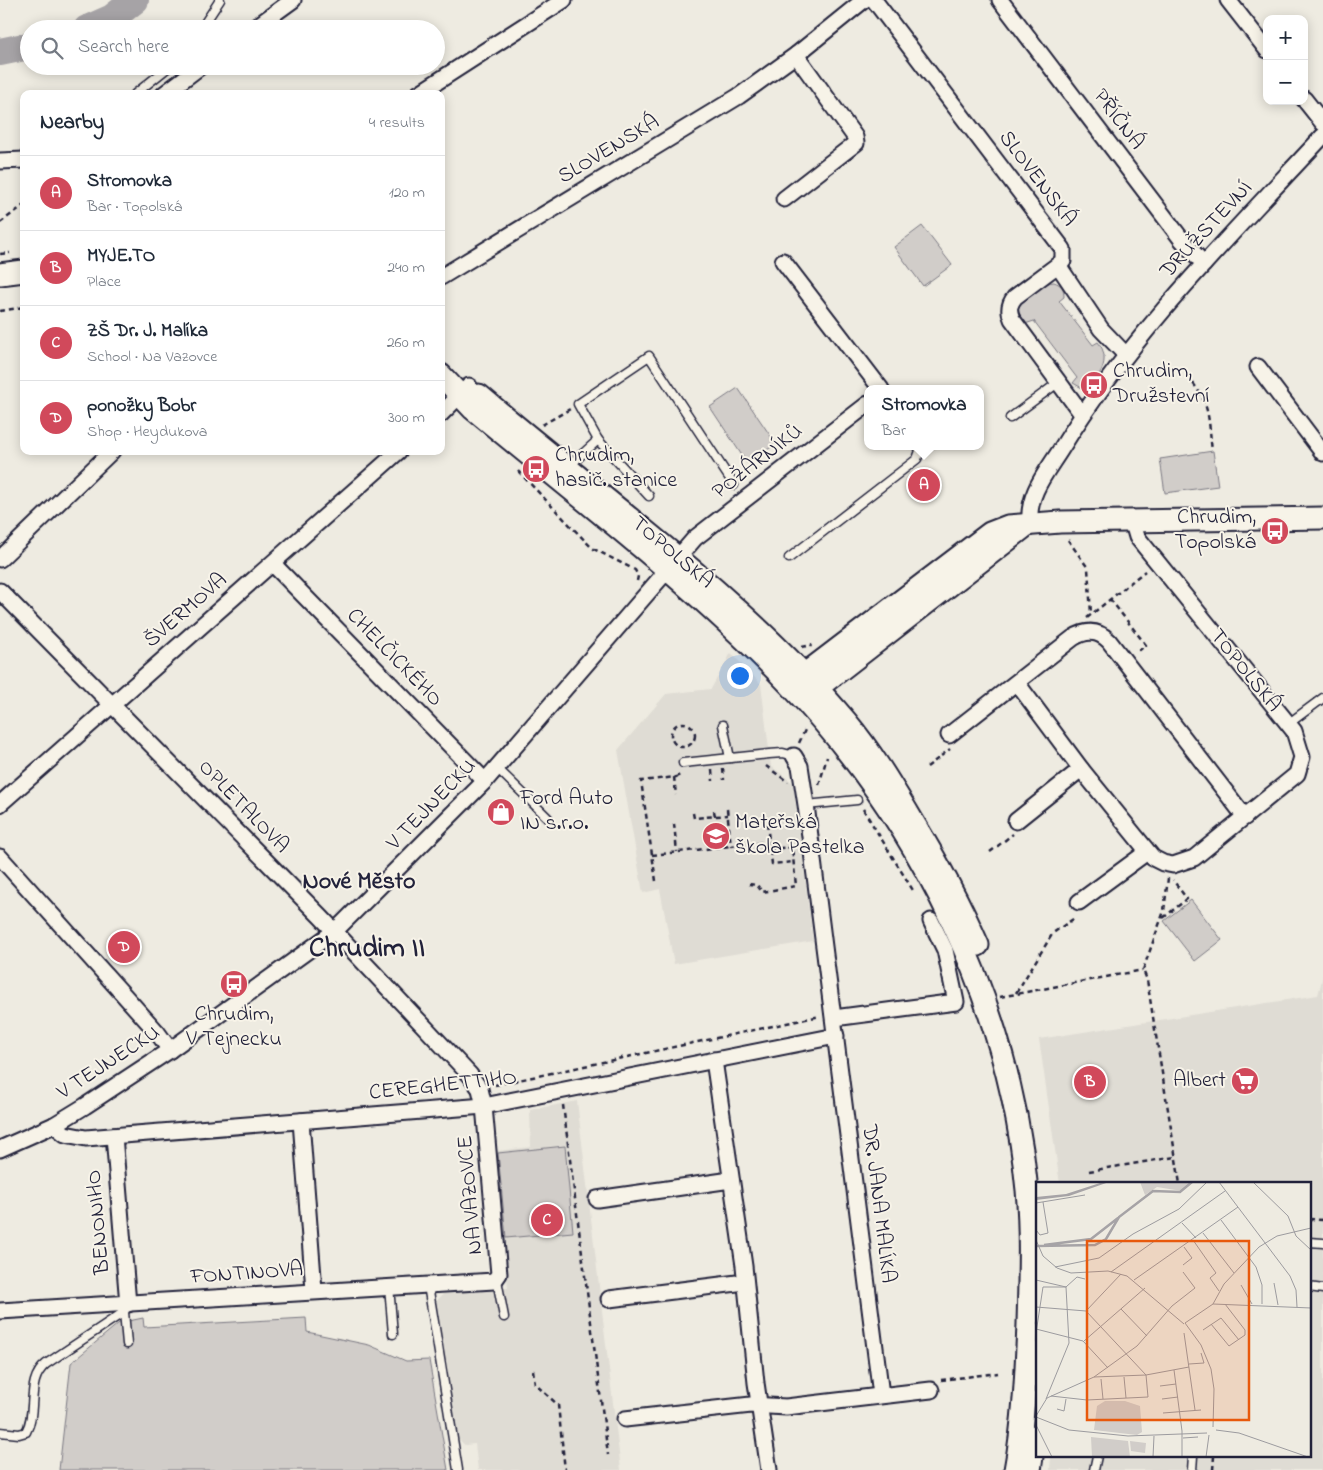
<!DOCTYPE html>
<meta charset="utf-8">
<style>
:root{--surface:#fff;--page:#f2f2f3;--text:#1f2937;--muted:#747a83;--line:#e0e1e3;--accent:#d1495b}
body{margin:0;font-family:"Indie Flower",sans-serif;background:var(--page);color:var(--text)}
.controls{position:absolute;right:15px;top:15px;display:grid;overflow:hidden;border-radius:10px;box-shadow:0 2px 12px #0003}
.controls button{width:45px;height:45px;display:grid;place-items:center;padding:0;border:0;border-bottom:1px solid var(--line);background:var(--surface);color:var(--text);font:25px sans-serif}
.you{position:absolute;left:739px;top:675px;width:18px;height:18px;margin:-12px;border:4px solid #fff;border-radius:50%;background:#1a73e8;box-shadow:0 0 0 8px #1a73e833}
.badge{display:grid;place-items:center;width:32px;height:32px;border-radius:50%;background:var(--accent);color:#fff;font-size:16px;font-weight:700}
.pin{position:absolute;translate:-50% -50%;border:2px solid #fff;box-shadow:0 1px 5px #0006}
.popup{position:absolute;left:864px;top:385px;width:120px;height:65px;box-sizing:border-box;display:grid;place-content:center;border-radius:10px;background:var(--surface);filter:drop-shadow(0 1px 4px #0005);font-size:16px;white-space:nowrap;color:var(--muted)}
.popup b{font-size:19px;color:var(--text)}
.popup::after{content:'';position:absolute;left:50%;top:100%;margin-left:-10px;border:10px solid transparent;border-top-color:var(--surface)}
.list{margin:0;padding:0;list-style:none}
h2{display:flex;justify-content:space-between;align-items:center;height:65px;margin:0;padding:0 20px;font-size:21px}
h2 small{font-size:16px;font-weight:400;color:var(--muted)}
.list li{display:grid;grid-template-columns:32px 1fr auto;gap:15px;align-items:center;box-sizing:border-box;height:75px;padding:0 20px;border-top:1px solid var(--line)}
.list b{display:block;font-size:19px;white-space:nowrap}
.list p{margin:0;font-size:16px;white-space:nowrap;color:var(--muted)}
.list em{font-size:16px;font-style:normal;color:var(--muted)}
.icon{flex:none;width:28px;height:28px;fill:none;stroke:currentColor;stroke-width:2;stroke-linecap:round;stroke-linejoin:round}
.map{position:relative;flex:none;width:1323px;height:1470px;overflow:hidden}
.search{position:absolute;background:var(--surface);box-shadow:0 2px 12px #0003;left:20px;top:20px;width:425px;height:55px;display:flex;align-items:center;gap:12px;box-sizing:border-box;padding:0 18px;border-radius:28px;color:var(--muted);font-size:19px}
.panel{position:absolute;background:var(--surface);box-shadow:0 2px 12px #0003;left:20px;top:90px;width:425px;height:365px;border-radius:10px}
.map>svg:first-child{display:block}
.built{fill:#dfdcd4}
.green{fill:#d1cdc9;stroke:#7a7882}
.lines{fill:none;stroke-linecap:round;stroke-linejoin:round}
.river{stroke:#a6a3a6;stroke-width:28}
.lane-casing{stroke:#22223b;stroke-width:11}
.street-casing{stroke:#22223b;stroke-width:19}
.secondary-casing{stroke:#22223b;stroke-width:25}
.path{stroke:#22223b;stroke-width:2.5;stroke-dasharray:5 4;stroke-linecap:butt}
.lane{stroke:#f7f3e8;stroke-width:8}
.street{stroke:#f7f3e8;stroke-width:15}
.secondary{stroke:#f7f3e8;stroke-width:21}
.labels{text-anchor:middle;dominant-baseline:central;stroke-width:4;stroke-linejoin:round;paint-order:stroke}
.street-label{font-size:22px;fill:#22223b;stroke:#f7f3e8}
.poi-label{font-size:22px;fill:#22223b;stroke:#f7f3e8;text-anchor:start}
.neighbourhood-label{font-size:24px;font-weight:bold;fill:#22223b;stroke:#f7f3e8}
.district-label{font-size:28px;font-weight:bold;fill:#22223b;stroke:#f7f3e8}
.inset-river{fill:none;stroke:#a6a3a6;stroke-width:2.5}
.inset-road{fill:none;stroke:#9c9b9f;stroke-width:1}
.view{fill:#e8590c;fill-opacity:0.15;stroke:#e8590c;stroke-width:2.5}
.inset-edge{fill:none;stroke:#22223b;stroke-width:2.5}
</style>
<div class="map">
<svg width="1323" height="1470" viewBox="0 0 1323 1470">
<rect width="100%" height="100%" fill="#eeebe1"/>
<filter id="ink" filterUnits="userSpaceOnUse"><feTurbulence type="fractalNoise" baseFrequency=".02" numOctaves="2"/><feDisplacementMap in="SourceGraphic" scale="10" xChannelSelector="R" yChannelSelector="G"/><feConvolveMatrix kernelMatrix="1 2 1 2 8 2 1 2 1" color-interpolation-filters="sRGB"/></filter>
<g filter="url(#ink)">
<g class="built">
<polygon points="731,653 761,684 771,766 793,783 813,941 674,964 660,889 643,893 618,750 666,694 711,689"/>
<polygon points="1323,976 1323,1470 1050,1470 1051,1456 1309,1456 1309,1184 1060,1184 1039,1039 1318,995"/>
<polygon points="577,1101 621,1470 478,1470 475,1444 465,1445 458,1439 435,1303 445,1292 508,1288 496,1151 531,1147 530,1110"/>
</g>
<g class="green">
<polygon points="922,226 952,265 923,286 894,247"/>
<path d="M1054,282c8,3 10,6 10,15l-5,4 34,44 5,-3c14,17 2,39 -16,46l-9,-5 4,-5 -43,-57 -9,3c-21,-16 11,-41 29,-42z"/>
<polygon points="738,388 776,444 747,463 710,407"/>
<polygon points="1213,451 1218,486 1165,493 1160,459"/>
<polygon points="1191,900 1222,940 1195,961 1164,921"/>
<polygon points="565,1146 573,1232 506,1238 498,1153"/>
<polygon points="143,1318 144,1327 306,1318 307,1332 369,1345 406,1361 429,1360 448,1470 59,1470 71,1363 119,1323"/>
</g>
<g class="lines">
<g class="river">
<polyline points="87,29 112,18 135,0"/>
<polyline points="0,52 29,46"/>
</g>
<defs>
<g id="lane">
<polyline points="201,29 220,0"/>
<polyline points="135,94 170,66"/>
<polyline points="1010,418 1059,382"/>
<polyline points="568,467 598,440"/>
<polyline points="649,496 598,440 578,404 649,356 734,485"/>
<polyline points="789,558 917,459 920,451 918,446"/>
<polyline points="1288,724 1323,698"/>
<polyline points="723,725 730,758"/>
<polyline points="683,763 769,754 783,753 794,756"/>
<polyline points="497,768 548,818"/>
<polyline points="806,805 857,800"/>
<polyline points="1309,1242 1323,1243"/>
<polyline points="497,1280 504,1317"/>
<polyline points="428,1285 458,1470"/>
<polyline points="389,1286 393,1334"/>
<polyline points="1309,1287 1323,1289"/>
<polyline points="124,1312 127,1344"/>
<path d="M0,1432l19,2 7,-2c12,-22 -1,-51 20,-68l78,-52 4,-8"/>
<polyline points="1094,1470 1097,1456"/>
<polyline points="1192,1470 1193,1456"/>
</g>
<g id="street">
<path d="M874,0l189,249v12l-48,36c-6,7 -7,13 -3,22l70,95"/>
<polyline points="1000,0 1182,240 1204,264"/>
<polyline points="1228,0 1267,50"/>
<polyline points="253,29 293,0"/>
<polyline points="164,94 201,66"/>
<polyline points="418,94 564,0"/>
<polyline points="1304,99 1323,123"/>
<polyline points="0,161 24,160"/>
<polyline points="784,199 856,143 855,137 796,55"/>
<polyline points="783,261 881,389"/>
<polyline points="1058,265 1101,329 1125,354"/>
<polyline points="441,277 739,96 796,55 864,0"/>
<polyline points="1258,367 1323,453"/>
<polyline points="441,414 469,386"/>
<path d="M1030,524c-3,-30 16,-51 31,-75 72,-117 169,-213 262,-313"/>
<polyline points="0,559 112,451"/>
<polyline points="273,564 485,781"/>
<polyline points="0,591 321,917 470,1075 480,1089 484,1106 499,1274 494,1281 0,1311"/>
<polyline points="1017,683 1081,769 1153,858 1163,863 1173,865 1194,858 1297,774 1302,757 1294,731 1137,537 1132,520"/>
<path d="M949,735l124,-97c13,-8 25,-8 36,3l136,176"/>
<polyline points="794,756 800,766 806,805 881,1395"/>
<polyline points="0,804 399,451"/>
<polyline points="1016,821 1081,769"/>
<polyline points="0,857 157,1032 170,1050"/>
<polyline points="1079,902 1147,852"/>
<polyline points="834,1018 956,1002 945,950 931,921"/>
<polyline points="714,1060 744,1266 756,1383 769,1470"/>
<polyline points="301,1121 314,1290"/>
<polyline points="54,1125 65,1134 86,1138 484,1106 836,1036"/>
<polyline points="114,1136 128,1304"/>
<polyline points="0,1149 54,1125 85,1106 170,1050 335,931 485,781 695,538 868,404"/>
<polyline points="597,1199 731,1180"/>
<polyline points="609,1299 745,1282"/>
<polyline points="625,1419 751,1405 786,1407 931,1390"/>
</g>
<g id="secondary">
<polyline points="0,274 24,271"/>
<path d="M441,375l32,34c107,89 221,175 317,276 130,137 219,317 237,505 4,45 2,90 1,134 -2,49 -4,98 -13,146"/>
<path d="M479,395c124,106 261,200 367,326 25,30 45,63 65,97 25,41 48,83 67,127"/>
<polyline points="793,683 990,533 1008,526 1060,522 1323,518"/>
<polyline points="807,696 1027,525"/>
<polyline points="1030,1470 1035,1436"/>
</g>
</defs>
<use href="#lane" class="lane-casing"/>
<use href="#street" class="street-casing"/>
<use href="#secondary" class="secondary-casing"/>
<g class="path">
<polyline points="0,223 24,205"/>
<polyline points="0,254 10,253"/>
<polyline points="0,311 24,307"/>
<path d="M1187,376c24,27 21,41 25,75"/>
<polyline points="542,425 570,409"/>
<polyline points="518,471 592,548 635,570 638,576 637,581"/>
<polyline points="1068,540 1088,568 1091,614"/>
<polyline points="1110,599 1146,645 1136,653"/>
<polyline points="1087,618 1145,571"/>
<polyline points="802,647 811,645 812,647"/>
<circle cx="683" cy="735" r="12"/>
<polyline points="799,743 805,730"/>
<polyline points="766,766 788,782"/>
<polyline points="927,767 950,749"/>
<polyline points="723,769 724,780"/>
<polyline points="712,770 713,781"/>
<polyline points="674,777 676,795"/>
<polyline points="819,785 827,757"/>
<polyline points="727,809 731,846 769,842"/>
<polyline points="863,809 914,892"/>
<polyline points="714,811 715,816"/>
<polyline points="693,813 694,818 728,815"/>
<polyline points="674,824 677,852"/>
<polyline points="767,824 772,864 794,862"/>
<polyline points="990,852 1013,834"/>
<polyline points="652,855 731,846"/>
<polyline points="1168,878 1164,911 1143,970 1147,980 1180,1184"/>
<polyline points="656,881 641,781 676,777 682,774"/>
<polyline points="749,884 757,885 762,892 796,886 792,847 770,849"/>
<polyline points="1163,918 1187,899 1173,880"/>
<polyline points="1016,993 1053,933 1076,917"/>
<polyline points="1000,997 1143,970"/>
<polyline points="495,1085 820,1016"/>
<polyline points="563,1105 608,1455"/>
<polyline points="1089,1171 1175,1157"/>
<polyline points="1309,1219 1323,1220"/>
<polyline points="533,1370 535,1384 558,1405 565,1470"/>
<polyline points="941,1380 998,1373"/>
<polyline points="1213,1470 1214,1456"/>
</g>
<use href="#lane" class="lane"/>
<use href="#street" class="street"/>
<use href="#secondary" class="secondary"/>
</g>
</g>
<defs>
<symbol id="bus-disc" viewBox="-11 -11 22 22"><circle r="9.5" fill="#d1495b" stroke="#f7f3e8"/><path d="M-5-6H5V4H4V6H2V4H-2V6H-4V4H-5ZM-3.5-4V0h7V-4ZM-3.5 1.2v1.5H-2V1.2ZM2 1.2v1.5H3.5V1.2Z" fill="#fff"/></symbol>
<symbol id="shop-disc" viewBox="-11 -11 22 22"><circle r="9.5" fill="#d1495b" stroke="#f7f3e8"/><path d="M-5-2.5h2.3a2.7 3.5 0 0 1 5.4 0H5L5.5 6h-11ZM-1.5-2.5h3a1.5 2.3 0 0 0-3 0Z" fill="#fff"/></symbol>
<symbol id="school-disc" viewBox="-11 -11 22 22"><circle r="9.5" fill="#d1495b" stroke="#f7f3e8"/><path d="M0-5L7-2L0 1L-7-2ZM-4 1L0 2.5L4 1V4Q0 6-4 4Z" fill="#fff"/></symbol>
<symbol id="supermarket-disc" viewBox="-11 -11 22 22"><circle r="9.5" fill="#d1495b" stroke="#f7f3e8"/><path d="M-6-5.5h2.5l.6 2H6L4.5 2H-2.5L-4.4-4H-6ZM-1.5 3.2a1.3 1.3 0 1 0 .1 0ZM3 3.2a1.3 1.3 0 1 0 .1 0Z" fill="#fff"/></symbol>
</defs>
<g fill-rule="evenodd">
<use href="#bus-disc" x="1078" y="369" width="32" height="32"/>
<use href="#bus-disc" x="520" y="453" width="32" height="32"/>
<use href="#bus-disc" x="1259" y="515" width="32" height="32"/>
<use href="#shop-disc" x="485" y="796" width="32" height="32"/>
<use href="#school-disc" x="700" y="820" width="32" height="32"/>
<use href="#bus-disc" x="218" y="968" width="32" height="32"/>
<use href="#supermarket-disc" x="1229" y="1065" width="32" height="32"/>
</g>
<g class="labels">
<g class="street-label">
<text transform="translate(1118 120) rotate(53)">PŘÍČNÁ</text>
<text transform="translate(609 150) rotate(-31)">SLOVENSKÁ</text>
<text transform="translate(1037 179) rotate(53)">SLOVENSKÁ</text>
<text transform="translate(1207 230) rotate(-47)">DRUŽSTEVNÍ</text>
<text transform="translate(758 462) rotate(-38)">POŽÁRNÍKŮ</text>
<text transform="translate(672 553) rotate(40)">TOPOLSKÁ</text>
<text transform="translate(186 611) rotate(-41)">ŠVERMOVA</text>
<text transform="translate(394 658) rotate(46)">CHELČICKÉHO</text>
<text transform="translate(1245 671) rotate(51)">TOPOLSKÁ</text>
<text transform="translate(432 805) rotate(-46)">V TEJNECKU</text>
<text transform="translate(243 807) rotate(46)">OPLETALOVA</text>
<text transform="translate(109 1063) rotate(-33)">V TEJNECKU</text>
<text transform="translate(443 1086) rotate(-6)">CEREGHETTIHO</text>
<text transform="translate(471 1195) rotate(-95)">NA VAZOVCE</text>
<text transform="translate(878 1204) rotate(83)">DR. JANA MALÍKA</text>
<text transform="translate(99 1222) rotate(-95)">BENONIHO</text>
<text transform="translate(247 1274) rotate(-4)">FONTINOVA</text>
</g>
<g class="poi-label">
<text x="1113" y="372">Chrudim,<tspan x="1113" dy="25">Družstevní</tspan></text>
<text x="555" y="456">Chrudim,<tspan x="555" dy="25">hasič. stanice</tspan></text>
<text x="1256" y="518" text-anchor="end">Chrudim,<tspan x="1256" dy="25">Topolská</tspan></text>
<text x="520" y="799">Ford Auto<tspan x="520" dy="25">IN s.r.o.</tspan></text>
<text x="735" y="823">Mateřská<tspan x="735" dy="25">škola Pastelka</tspan></text>
<text x="234" y="1015" text-anchor="middle">Chrudim,<tspan x="234" dy="25">V Tejnecku</tspan></text>
<text x="1226" y="1081" text-anchor="end">Albert</text>
</g>
<g class="neighbourhood-label">
<text x="359" y="882">Nové Město</text>
</g>
<g class="district-label">
<text x="367" y="949">Chrudim II</text>
</g>
</g>
<g transform="translate(1036 1182)">
<rect width="275" height="275" fill="#eeebe1"/>
<path d="M104,0h51l-9,9 -25,-4 -12,8zM89,219l15,5 2,26 -5,3 -43,-5 3,-24 8,-5zM55,255l37,4 2,16h-38zM94,259l16,2 -1,10 -14,-2z" fill="#d1cdc9"/>
<path d="M67,0h6l-40,14 -33,4v-3l30,-3z" fill="#a6a3a6"/>
<path class="inset-river" d="M8,63l47,-6 27,-21M0,64l59,-1 11,-6 13,-22 34,-26 27,1 12,-10"/>
<path class="inset-road" d="M183,0l71,94 6,14 1,17M217,0l35,34 8,20 15,14M0,21l49,-8M185,38l35,47 6,18v19M146,41l14,15M0,48l4,5 8,-2 -5,-31M167,51l31,40M0,58l7,16 14,12 14,5 37,-2 19,5 57,48M157,58l23,33M147,83l9,-7 -8,-11M19,85l44,-9 34,-24 46,-25 28,-27M75,90l114,-81M180,91l-6,5 9,13M0,98l30,7 11,-10 8,2M98,98l104,-73M238,101l4,22M205,103l11,19M177,122l11,-20 35,-37 18,-11 34,-8M0,125l50,4 60,64 2,22 -61,3 -36,-4M85,127l26,27M50,129l35,-37M175,142l18,22 16,-11v-5l-20,-26M0,147l47,12 25,27M167,148l18,-12 18,22M0,151l7,-46h23l3,56 -23,56M148,151l11,77M48,159l61,-53M153,182l15,-1 -3,-10M138,188l8,61v26M58,195l52,-2 43,-8M88,195l2,21M65,197l2,20M124,204l16,-2M126,217l16,-2M21,227l7,2 2,-12M127,231l38,-3M0,234l11,-18 47,-21 43,-31 35,-40 23,-18 -12,-16M0,235l33,13 59,6 79,-3M0,243l16,32M177,245l1,-38 -3,-20 -10,-24 -16,-22 28,-19 98,4M180,248l23,3 69,24M147,256l15,-1M117,275l1,-21M170,275l3,-22"/>
<path class="view" d="M51,59h162v179h-162z"/>
<rect width="275" height="275" class="inset-edge"/>
</g>
</svg>
<div class="controls">
<button>+</button>
<button>−</button>
</div>
<div class="you"></div>
<div class="pin badge" style="left:924px;top:485px">A</div>
<div class="popup"><b>Stromovka</b>Bar</div>
<div class="pin badge" style="left:1090px;top:1082px">B</div>
<div class="pin badge" style="left:547px;top:1220px">C</div>
<div class="pin badge" style="left:124px;top:947px">D</div>
<div class="search"><svg class="icon" aria-label="search" viewBox="0 0 24 24"><circle cx="10" cy="10" r="6"/><path d="M15 15l6 6"/></svg>Search here</div>
<section class="panel">
<h2>Nearby<small>4 results</small></h2>
<ul class="list">
<li><span class="badge">A</span><div><b>Stromovka</b><p>Bar · Topolská</p></div><em>120 m</em></li>
<li><span class="badge">B</span><div><b>MYJE.TO</b><p>Place</p></div><em>240 m</em></li>
<li><span class="badge">C</span><div><b>ZŠ Dr. J. Malíka</b><p>School · Na Vazovce</p></div><em>260 m</em></li>
<li><span class="badge">D</span><div><b>ponožky Bobr</b><p>Shop · Heydukova</p></div><em>300 m</em></li>
</ul>
</section>
</div>
